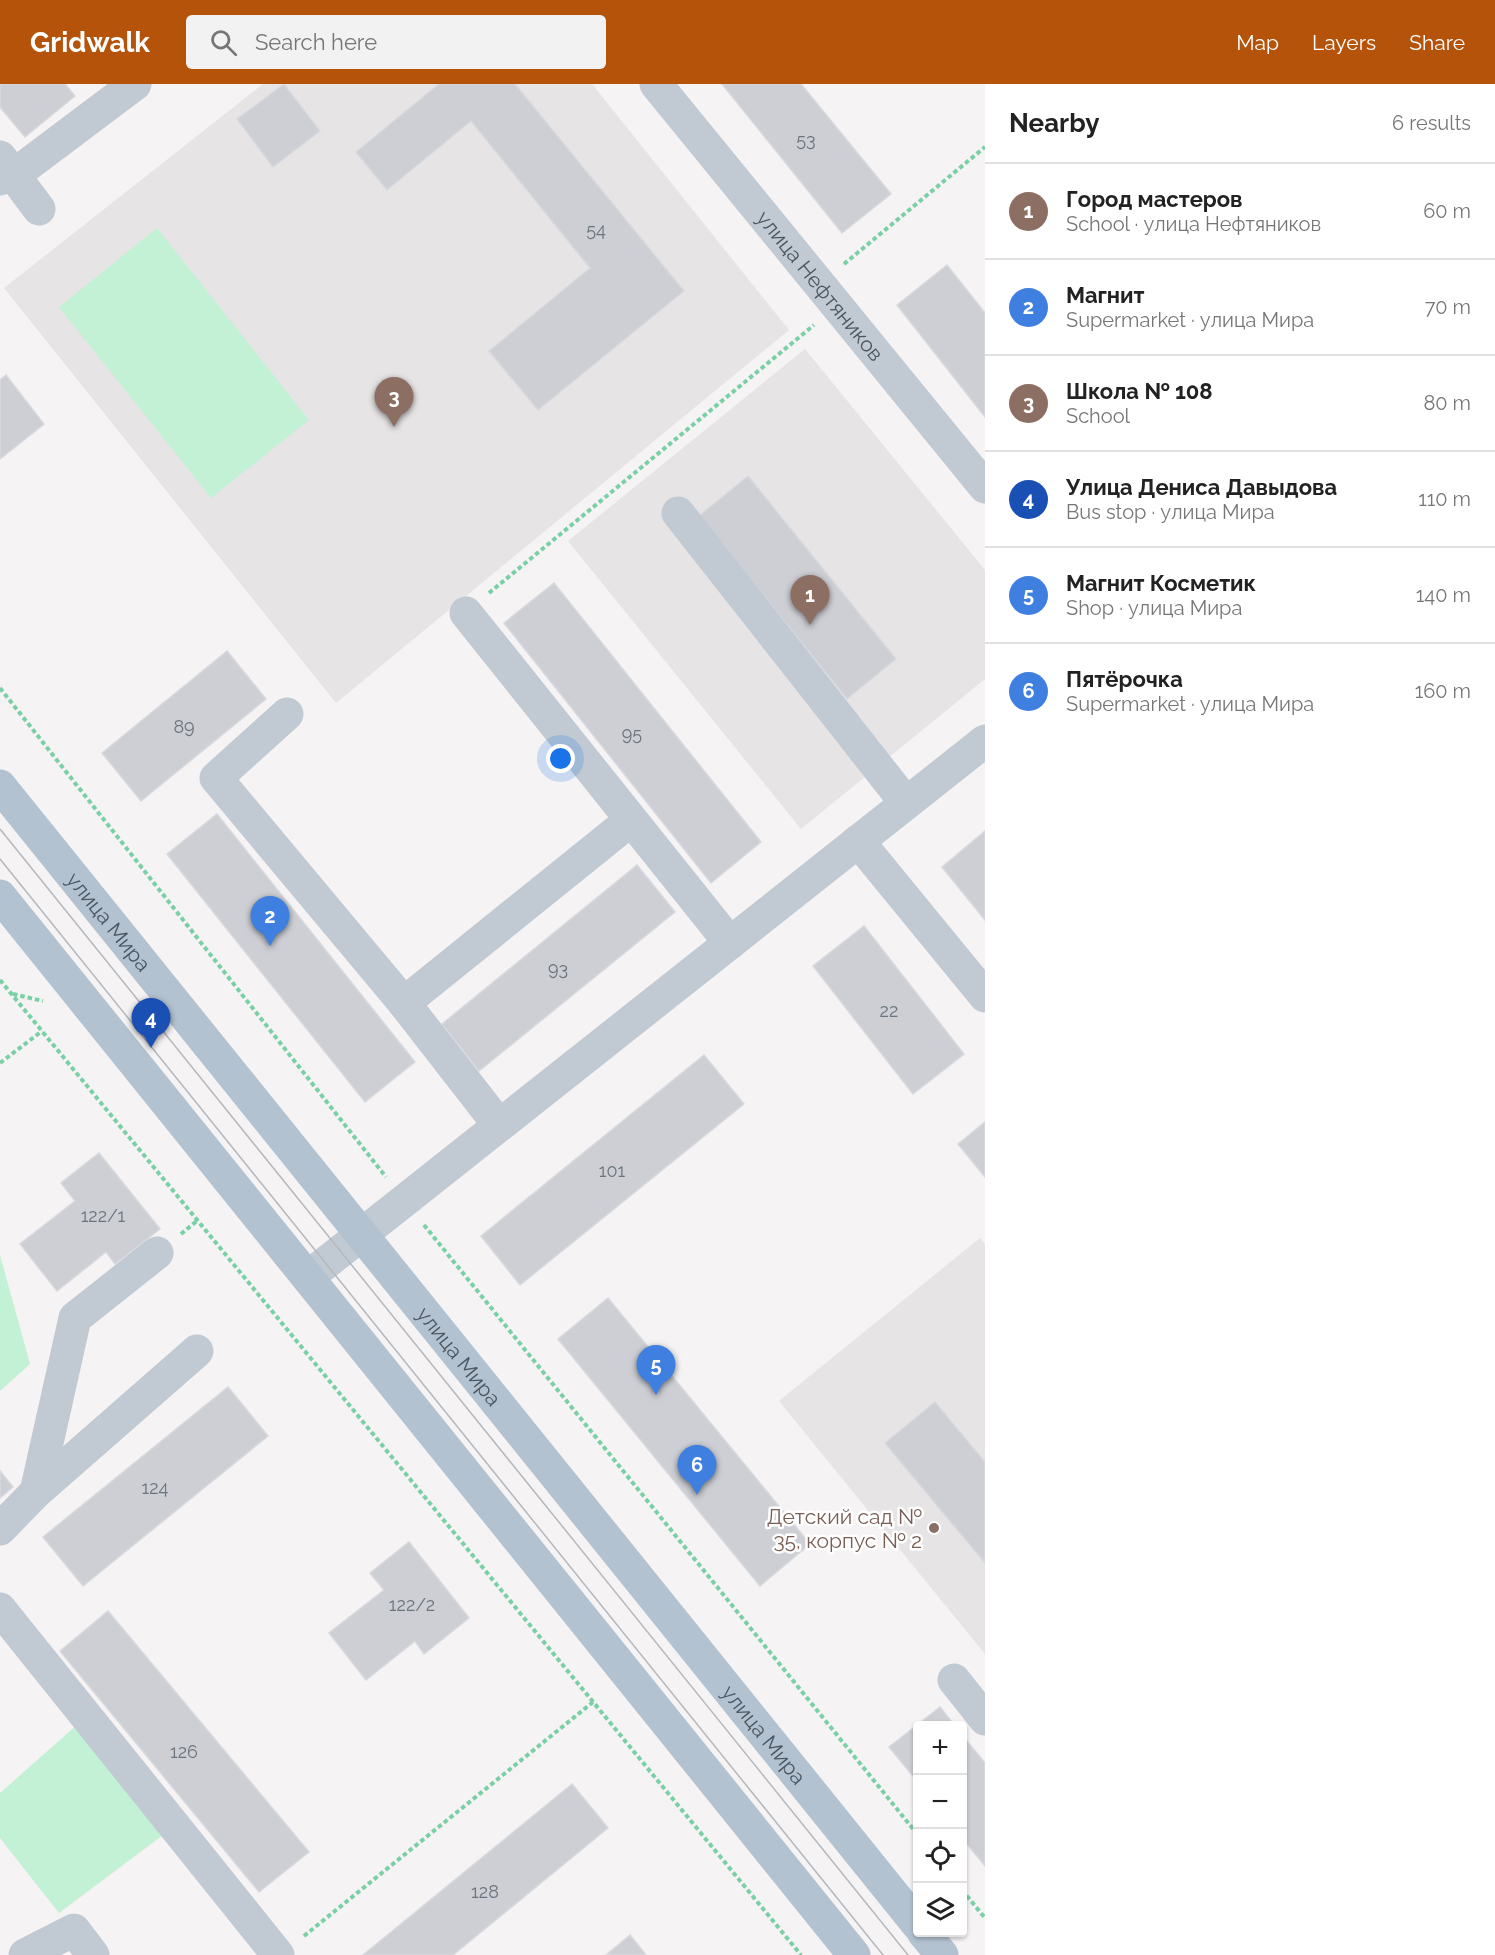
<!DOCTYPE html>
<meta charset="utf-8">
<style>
:root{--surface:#fff;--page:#f2f2f2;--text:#222;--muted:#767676;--line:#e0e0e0;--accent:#b45309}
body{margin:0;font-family:Raleway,sans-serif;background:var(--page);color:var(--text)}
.controls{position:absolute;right:18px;bottom:18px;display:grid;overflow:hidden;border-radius:6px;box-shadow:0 2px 4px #0004}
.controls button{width:54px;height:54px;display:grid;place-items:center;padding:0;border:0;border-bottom:2px solid var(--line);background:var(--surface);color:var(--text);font:30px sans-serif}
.you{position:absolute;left:561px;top:675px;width:21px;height:21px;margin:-15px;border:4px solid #fff;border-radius:50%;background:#1a73e8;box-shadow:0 0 0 9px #1a73e833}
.badge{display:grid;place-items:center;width:39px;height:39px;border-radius:50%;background:var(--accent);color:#fff;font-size:20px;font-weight:700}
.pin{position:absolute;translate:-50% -50px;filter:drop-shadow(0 2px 3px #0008)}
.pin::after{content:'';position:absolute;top:32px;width:21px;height:18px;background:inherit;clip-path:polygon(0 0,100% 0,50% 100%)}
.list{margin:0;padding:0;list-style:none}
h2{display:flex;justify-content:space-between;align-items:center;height:78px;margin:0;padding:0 24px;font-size:26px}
h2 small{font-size:20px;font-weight:400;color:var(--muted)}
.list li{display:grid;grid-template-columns:39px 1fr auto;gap:18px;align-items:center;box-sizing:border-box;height:96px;padding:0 24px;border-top:2px solid var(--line)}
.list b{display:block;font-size:22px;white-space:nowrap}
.list p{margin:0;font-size:20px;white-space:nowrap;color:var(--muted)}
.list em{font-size:20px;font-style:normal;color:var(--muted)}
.icon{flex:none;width:33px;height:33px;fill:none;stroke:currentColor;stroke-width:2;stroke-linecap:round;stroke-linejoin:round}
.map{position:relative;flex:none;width:985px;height:1871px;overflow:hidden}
header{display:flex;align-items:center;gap:36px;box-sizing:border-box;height:84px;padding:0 30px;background:var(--accent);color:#fff}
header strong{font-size:28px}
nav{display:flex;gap:33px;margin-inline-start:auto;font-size:21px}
.search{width:420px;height:54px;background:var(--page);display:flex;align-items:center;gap:15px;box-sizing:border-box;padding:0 21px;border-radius:6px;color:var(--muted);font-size:22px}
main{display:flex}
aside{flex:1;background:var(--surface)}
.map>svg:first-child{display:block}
.education{fill:#e6e4e5}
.green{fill:#c3f1d5}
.building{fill:#cdcfd5;stroke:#d7d9de;stroke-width:1.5}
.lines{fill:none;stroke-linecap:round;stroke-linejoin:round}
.path{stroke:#7ad0a6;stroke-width:4;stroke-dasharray:4.5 3;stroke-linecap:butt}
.minor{stroke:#c1cad2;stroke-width:33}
.major{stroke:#b3c2d1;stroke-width:33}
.tram{stroke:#b5b8bd;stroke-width:1.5}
.education-dot{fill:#8d6e63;stroke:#fff;stroke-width:2}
.labels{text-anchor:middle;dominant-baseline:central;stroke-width:5;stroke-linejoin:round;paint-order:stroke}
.number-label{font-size:18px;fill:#6b747e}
.street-label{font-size:21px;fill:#4a5661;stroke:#fff}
.education-label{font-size:21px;fill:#785e54;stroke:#fff;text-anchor:end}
</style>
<header>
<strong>Gridwalk</strong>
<div class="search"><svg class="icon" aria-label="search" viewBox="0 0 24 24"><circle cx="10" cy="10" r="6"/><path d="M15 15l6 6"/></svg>Search here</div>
<nav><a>Map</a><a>Layers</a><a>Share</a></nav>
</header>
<main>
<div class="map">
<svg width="985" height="1871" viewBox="0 0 985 1871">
<rect width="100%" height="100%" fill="#f5f3f3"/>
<g class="education">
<polygon points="263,0 592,0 789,246 336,619 4,204"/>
<polygon points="805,265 985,486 985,595 801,745 568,457"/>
<polygon points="980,1154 985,1160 985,1570 779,1317"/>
</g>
<g class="green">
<polygon points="157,144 309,336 211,414 59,223"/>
<polygon points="0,1171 30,1280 0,1307"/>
<polygon points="78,1640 167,1748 59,1829 0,1754 0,1709"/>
</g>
<g class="building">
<polygon points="0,0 65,0 75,12 25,53 0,23"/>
<polygon points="284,0 320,47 273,83 237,35"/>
<polygon points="439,0 515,0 684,207 538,326 489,267 590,184 471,37 387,106 356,68"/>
<polygon points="722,0 801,0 891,110 842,149"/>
<polygon points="947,181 985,229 985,333 897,221"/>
<polygon points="6,291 44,340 0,375 0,296"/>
<polygon points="748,392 896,575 847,615 699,432"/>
<polygon points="554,499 761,758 711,799 504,539"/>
<polygon points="227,567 266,615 141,717 102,669"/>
<polygon points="217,730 415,978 365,1018 167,770"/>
<polygon points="985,747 985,836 942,783"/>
<polygon points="637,781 675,828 479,987 442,940"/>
<polygon points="864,842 964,970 913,1010 813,882"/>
<polygon points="704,971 744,1020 520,1201 481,1152"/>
<polygon points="985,1038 985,1093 958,1060"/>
<polygon points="99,1069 160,1145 115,1180 106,1168 57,1207 20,1160 75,1117 61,1099"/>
<polygon points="608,1214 810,1460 760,1502 558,1255"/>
<polygon points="228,1303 268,1352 83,1502 43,1453"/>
<polygon points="935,1318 985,1378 985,1479 885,1359"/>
<polygon points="0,1387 13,1403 0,1414"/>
<polygon points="409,1458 469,1534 424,1570 415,1557 366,1596 329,1549 384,1506 370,1489"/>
<polygon points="108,1527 309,1768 259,1808 60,1567"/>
<polygon points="940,1623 955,1642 918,1642 918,1698 889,1663"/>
<polygon points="962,1651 985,1679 985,1782 962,1754"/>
<polygon points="572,1700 608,1744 453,1871 363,1871"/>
<polygon points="630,1851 646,1871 606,1871"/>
</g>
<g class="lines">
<g class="path">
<polyline points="844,180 985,63"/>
<polyline points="489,509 814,241"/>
<polyline points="0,604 386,1093"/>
<polyline points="0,896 801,1871"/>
<polyline points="13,910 43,917"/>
<polyline points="0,979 42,947"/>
<polyline points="424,1141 918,1751"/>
<polyline points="181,1150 198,1136"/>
<polyline points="962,1806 985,1834"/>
<polyline points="304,1852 593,1618"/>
</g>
<g class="minor">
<path id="s1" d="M656,0l329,403"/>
<polyline points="0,73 39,125"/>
<polyline points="0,95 22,85 135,0"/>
<polyline points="678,429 906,719"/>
<polyline points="466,529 730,859"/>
<polyline points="287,630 216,694 404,919 499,1041"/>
<polyline points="858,757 985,912"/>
<polyline points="404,919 631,736"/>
<polyline points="308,1193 985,657"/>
<polyline points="36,1408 197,1267"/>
<polyline points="0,1445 36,1408 75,1234 157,1169"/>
<polyline points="0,1525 278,1871"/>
<polyline points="954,1596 985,1635"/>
<polyline points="25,1871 74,1846 93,1871"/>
</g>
<g class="major">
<path id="s2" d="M0,702l918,1139"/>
<polyline points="0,812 854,1871"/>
<polyline points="923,1848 942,1871"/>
</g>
<g class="tram">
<polyline points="0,745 908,1871"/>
<polyline points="0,775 883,1871"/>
</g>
</g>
<circle class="education-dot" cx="934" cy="1444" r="6"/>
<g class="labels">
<g class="number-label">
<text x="806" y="55">53</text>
<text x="596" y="145">54</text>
<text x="184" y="642">89</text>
<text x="632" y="649">95</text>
<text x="558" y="884">93</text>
<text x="889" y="926">22</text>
<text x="612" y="1086">101</text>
<text x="103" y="1131">122/1</text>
<text x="155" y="1403">124</text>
<text x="412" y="1520">122/2</text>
<text x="184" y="1667">126</text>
<text x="485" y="1807">128</text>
</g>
<g class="street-label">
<text stroke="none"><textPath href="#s1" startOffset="260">улица Нефтяников</textPath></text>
<text stroke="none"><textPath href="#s2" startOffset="174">улица Мира</textPath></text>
<text stroke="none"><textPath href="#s2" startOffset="732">улица Мира</textPath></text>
<text stroke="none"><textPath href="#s2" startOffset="1218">улица Мира</textPath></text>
</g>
<g class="education-label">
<text x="922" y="1432">Детский сад №<tspan x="922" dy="24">35, корпус № 2</tspan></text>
</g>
</g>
</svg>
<div class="controls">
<button>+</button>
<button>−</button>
<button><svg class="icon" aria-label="locate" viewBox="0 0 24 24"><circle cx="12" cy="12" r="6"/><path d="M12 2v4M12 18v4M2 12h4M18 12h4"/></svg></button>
<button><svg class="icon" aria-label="layers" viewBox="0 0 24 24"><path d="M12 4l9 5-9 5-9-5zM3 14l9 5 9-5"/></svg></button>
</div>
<div class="you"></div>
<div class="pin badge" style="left:810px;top:541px;background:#8d6e63">1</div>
<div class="pin badge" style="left:270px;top:862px;background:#3f7fe0">2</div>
<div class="pin badge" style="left:394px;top:343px;background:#8d6e63">3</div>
<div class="pin badge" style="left:151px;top:964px;background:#1a4fb4">4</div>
<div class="pin badge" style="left:656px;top:1311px;background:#3f7fe0">5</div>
<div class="pin badge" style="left:697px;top:1411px;background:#3f7fe0">6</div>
</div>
<aside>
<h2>Nearby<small>6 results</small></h2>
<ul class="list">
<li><span class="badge" style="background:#8d6e63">1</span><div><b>Город мастеров</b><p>School · улица Нефтяников</p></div><em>60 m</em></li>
<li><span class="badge" style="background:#3f7fe0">2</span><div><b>Магнит</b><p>Supermarket · улица Мира</p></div><em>70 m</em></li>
<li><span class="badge" style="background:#8d6e63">3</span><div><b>Школа № 108</b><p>School</p></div><em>80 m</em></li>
<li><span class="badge" style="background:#1a4fb4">4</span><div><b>Улица Дениса Давыдова</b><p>Bus stop · улица Мира</p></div><em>110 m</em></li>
<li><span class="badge" style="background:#3f7fe0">5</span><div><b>Магнит Косметик</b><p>Shop · улица Мира</p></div><em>140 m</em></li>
<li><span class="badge" style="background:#3f7fe0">6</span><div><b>Пятёрочка</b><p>Supermarket · улица Мира</p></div><em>160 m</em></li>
</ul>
</aside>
</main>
